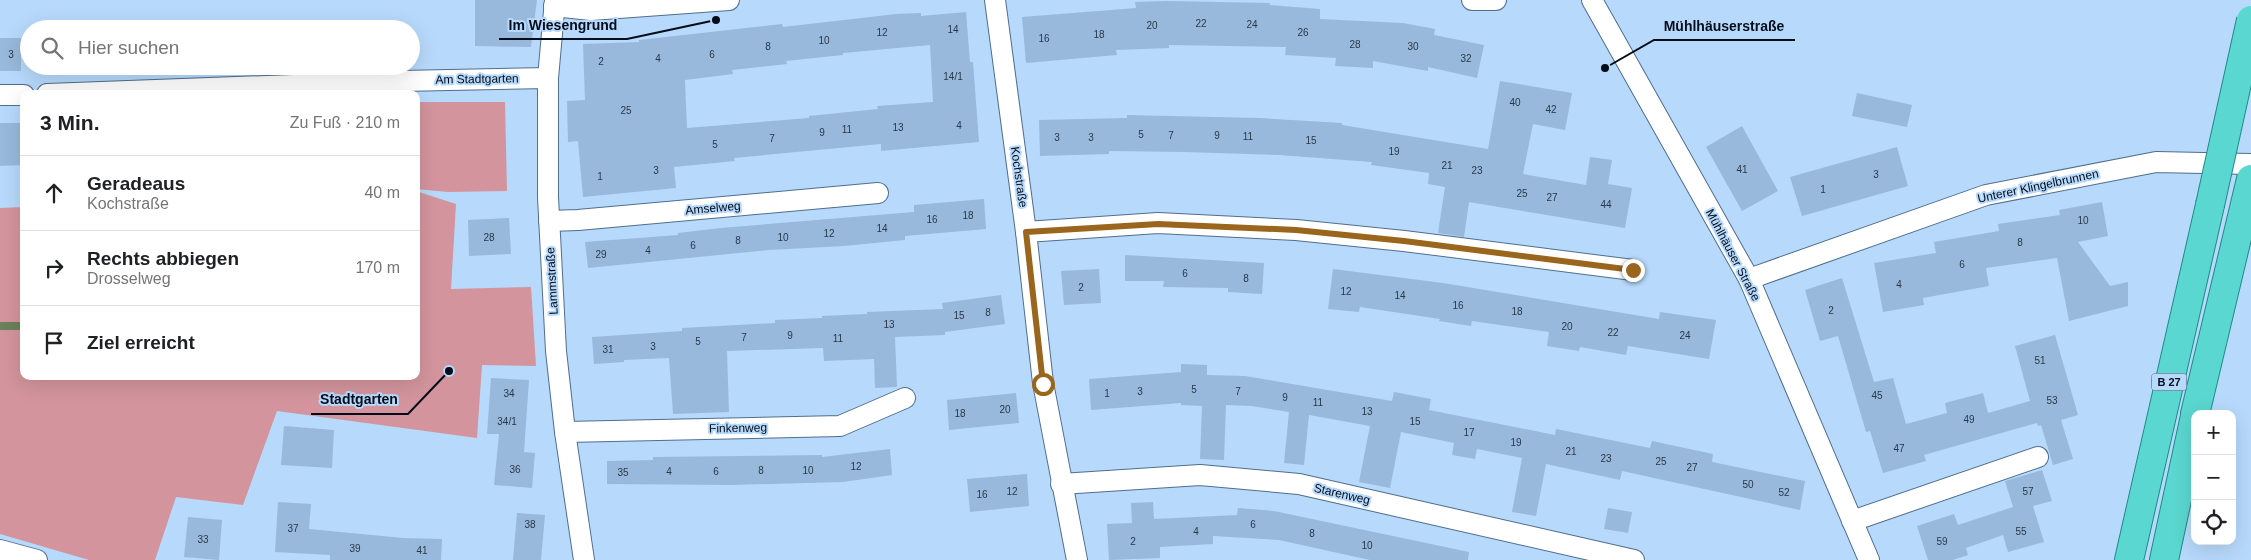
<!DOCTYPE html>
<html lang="de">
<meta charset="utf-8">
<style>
:root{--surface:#fff;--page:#f2f2f2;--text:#202124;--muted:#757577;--line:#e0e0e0}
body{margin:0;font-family:Helvetica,sans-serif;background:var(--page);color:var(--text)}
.controls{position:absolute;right:15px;bottom:15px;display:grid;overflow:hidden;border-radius:10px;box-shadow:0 5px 20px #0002}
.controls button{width:45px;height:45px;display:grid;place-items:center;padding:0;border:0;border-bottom:1px solid var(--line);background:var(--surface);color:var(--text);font:25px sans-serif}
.stop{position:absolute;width:15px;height:15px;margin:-11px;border:4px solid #9a651c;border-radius:50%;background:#fff}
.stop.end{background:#9a651c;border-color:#fff;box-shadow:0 1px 5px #0008}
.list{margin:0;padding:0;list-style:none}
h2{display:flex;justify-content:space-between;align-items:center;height:65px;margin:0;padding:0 20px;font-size:21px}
h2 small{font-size:16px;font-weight:400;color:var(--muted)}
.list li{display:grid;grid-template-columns:32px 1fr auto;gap:15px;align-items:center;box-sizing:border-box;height:75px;padding:0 20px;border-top:1px solid var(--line)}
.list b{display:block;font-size:19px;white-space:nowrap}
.list p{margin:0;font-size:16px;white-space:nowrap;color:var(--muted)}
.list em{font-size:16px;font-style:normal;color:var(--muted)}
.icon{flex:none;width:28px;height:28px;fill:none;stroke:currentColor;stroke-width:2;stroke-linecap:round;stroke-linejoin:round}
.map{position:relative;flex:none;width:2251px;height:560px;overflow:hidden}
.search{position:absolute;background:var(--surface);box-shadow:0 5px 20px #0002;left:20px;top:20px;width:400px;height:55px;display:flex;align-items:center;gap:12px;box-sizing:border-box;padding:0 18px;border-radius:28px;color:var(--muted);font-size:19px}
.panel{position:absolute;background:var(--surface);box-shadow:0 5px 20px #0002;left:20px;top:90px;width:400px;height:290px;border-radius:10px}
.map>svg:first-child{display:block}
.green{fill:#d3949d}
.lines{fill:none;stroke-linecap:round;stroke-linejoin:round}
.stream{stroke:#6a815b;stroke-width:8}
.building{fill:#98b9db;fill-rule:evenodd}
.minor-casing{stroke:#506e8d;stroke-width:22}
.trunk-casing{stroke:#218a89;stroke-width:30}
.minor{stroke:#fff;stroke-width:20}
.trunk{stroke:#5ad7d0;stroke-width:28}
.trunk-bridge-casing{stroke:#218a89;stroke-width:30;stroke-linecap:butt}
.trunk-bridge{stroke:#5ad7d0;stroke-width:28}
.route{stroke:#9a651c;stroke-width:6}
.labels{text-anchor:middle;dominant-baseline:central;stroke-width:4;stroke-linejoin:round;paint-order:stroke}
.number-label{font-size:10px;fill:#28384a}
.shield{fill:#b7d9fb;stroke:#394a5d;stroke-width:1}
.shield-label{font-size:11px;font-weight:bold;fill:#030d19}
.street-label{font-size:12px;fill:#030d19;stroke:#b7d9fb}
.leader{fill:none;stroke:#030d19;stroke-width:2}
.callout-dot{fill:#030d19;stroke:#b7d9fb;stroke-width:2}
.callout-label{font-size:14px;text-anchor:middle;font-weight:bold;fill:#030d19;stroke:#b7d9fb;stroke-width:4;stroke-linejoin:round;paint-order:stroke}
</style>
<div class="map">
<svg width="2251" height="560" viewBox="0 0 2251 560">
<rect width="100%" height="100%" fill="#b7d9fb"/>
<g class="green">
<polygon points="416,102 505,102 507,191 448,192 416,189"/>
<polygon points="416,191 456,204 451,289 531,287 536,366 482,365 477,438 277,411 243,505 176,497 155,560 89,560 0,534 0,208 24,207 24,376 416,376"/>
</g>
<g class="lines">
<polyline class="stream" points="0,326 24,326"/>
</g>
<g class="building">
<polygon points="475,0 537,0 531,47 475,46"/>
<polygon points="1167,1 1270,3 1270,5 1320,9 1320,19 1403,23 1435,29 1434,35 1484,45 1477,78 1428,67 1428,71 1373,61 1373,68 1335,66 1336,58 1285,55 1286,47 1169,45 1169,48 1116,50 1117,55 1026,63 1022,17 1136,8 1135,2"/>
<path d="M966,12l4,50h3l6,80 -98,9v-7l-147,14 1,3 -61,6 2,21 -93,9 -5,-56 -10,1 -1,-41 18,-1 -2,-56 56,-2v-2l143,-16 1,3 113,-13 25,-1v3zM930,45l3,57 -56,4 1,3 -69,7v2l-122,10 -2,-48 48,-6 -1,-4 55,-6 -1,-3 57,-6v-2z"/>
<rect x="0" y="38" width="21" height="33"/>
<polygon points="1500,81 1572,93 1565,130 1533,124 1523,174 1586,185 1590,157 1612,160 1608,184 1632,188 1625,228 1469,202 1464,237 1438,233 1445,187 1428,184 1429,173 1371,165 1372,162 1279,155 1185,152 1109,151 1109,154 1040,156 1039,120 1127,118 1127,115 1259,118 1342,123 1342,125 1488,149"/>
<polygon points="1857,93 1912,105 1907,127 1852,116"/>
<polygon points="0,123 24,123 24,165 0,166"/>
<polygon points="1742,126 1778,191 1742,211 1706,147"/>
<polygon points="1897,147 1908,186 1802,216 1790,177"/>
<polygon points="984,199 986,229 905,236 905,240 844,246 769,250 588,268 585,242 678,235 678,233 721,228 914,212 914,205"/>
<polygon points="2102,202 2108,236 2078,242 2110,286 2128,282 2128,306 2069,321 2057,258 1986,268 1989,286 1923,298 1924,305 1883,312 1874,263 1936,253 1934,242 1999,231 1998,224 2060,215 2059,210"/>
<polygon points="509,218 511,254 469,256 468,220"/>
<polygon points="1125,255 1264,263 1262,294 1228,292 1228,288 1163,287 1164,281 1125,281"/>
<polygon points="1099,269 1101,303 1064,305 1061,271"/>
<polygon points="1333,269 1443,283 1659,319 1660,312 1716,320 1709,359 1628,346 1626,355 1580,347 1579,351 1547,346 1549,332 1472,321 1471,326 1439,321 1440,319 1360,307 1359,312 1328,309"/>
<polygon points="1842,278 1874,382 1893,378 1906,424 1947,413 1945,403 1983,393 1988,413 2030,401 2015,346 2055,335 2078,415 2061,420 2073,459 2053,465 2041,425 2038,426 2037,423 1924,455 1926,461 1883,473 1870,431 1866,432 1838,336 1820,341 1805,290"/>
<polygon points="1001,295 1005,324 945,332 945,335 895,337 897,387 875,388 874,359 824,361 823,348 727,351 729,412 673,414 669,358 624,360 624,362 594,364 592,337 682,331 682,328 775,323 775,320 822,318 822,316 867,314 867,312 943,309 942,303"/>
<polygon points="1181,364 1207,365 1207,375 1245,376 1392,401 1394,392 1431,399 1429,410 1555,435 1556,429 1650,448 1652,441 1713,454 1712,462 1805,481 1800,510 1622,471 1620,480 1546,464 1536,516 1512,512 1522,458 1477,449 1475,459 1452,455 1454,443 1401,432 1390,488 1359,482 1370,426 1309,415 1304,465 1284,463 1289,412 1252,406 1226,405 1224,460 1200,459 1202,406 1181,405 1181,403 1091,410 1089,379 1181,372"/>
<polygon points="491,378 529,380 524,452 535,453 532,488 494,485 499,434 487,434"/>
<polygon points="1016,393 1019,423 949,430 947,400"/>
<polygon points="284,426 334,430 332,468 281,465"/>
<polygon points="890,449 892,475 843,482 731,485 607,484 607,461 653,460 653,457 822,455 822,457"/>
<polygon points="2042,470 2052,501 2033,506 2044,542 2008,552 2003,535 1966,548 1968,555 1953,560 1928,560 1917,526 1954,514 1958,525 2013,507 2005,481"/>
<polygon points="1027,474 1029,506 970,512 967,479"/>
<polygon points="278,502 311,504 309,529 403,538 442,539 441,560 330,560 330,555 275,552"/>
<polygon points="1153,502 1154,519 1237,515 1238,508 1274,511 1469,552 1468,560 1370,560 1279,540 1213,536 1213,544 1160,547 1160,558 1109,560 1107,524 1132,523 1131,503"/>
<polygon points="1608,508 1632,512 1628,533 1604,529"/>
<polygon points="517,513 545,515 541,560 513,560"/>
<polygon points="188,517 222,520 219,560 184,557"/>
</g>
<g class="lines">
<defs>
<g id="minor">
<polyline points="555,0 548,78 548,197 556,351 565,432 584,560"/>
<polyline points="995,0 1026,232 1043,383 1077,560"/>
<polyline points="1472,0 1496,0"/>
<polyline points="1592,0 1749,279 1869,560"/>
<polyline points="554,6 591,10 729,0"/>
<polyline points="47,94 401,81 548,78"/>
<polyline points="0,95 24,95"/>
<polyline points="549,221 578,220 878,193"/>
<polyline points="1026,232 1158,223 1296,230 1404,241 1633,270"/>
<polyline points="1749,279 1986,195 2156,162 2251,164"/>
<polyline points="565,432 840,426 905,398"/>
<polyline points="1061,484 1200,475 1299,484 1634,560"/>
<polyline points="1852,521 2038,457"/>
<polyline points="0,550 37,560"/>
</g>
<g id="trunk">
<polyline points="2195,414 2251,179"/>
<polyline points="2129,560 2210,205"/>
<polyline points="2164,560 2195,416"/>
</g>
</defs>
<use href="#minor" class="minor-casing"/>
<use href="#trunk" class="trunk-casing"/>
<use href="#minor" class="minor"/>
<use href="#trunk" class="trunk"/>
<defs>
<polyline id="trunk-bridge" points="2210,205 2251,20"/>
</defs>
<use href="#trunk-bridge" class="trunk-bridge-casing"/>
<use href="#trunk-bridge" class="trunk-bridge"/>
</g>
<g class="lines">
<polyline class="route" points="1043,384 1026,232 1158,224 1296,230 1404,241 1633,270"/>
</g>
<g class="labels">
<g class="number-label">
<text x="1201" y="23">22</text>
<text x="1252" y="24">24</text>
<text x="1152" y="25">20</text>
<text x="953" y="29">14</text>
<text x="882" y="32">12</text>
<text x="1303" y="32">26</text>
<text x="1099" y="34">18</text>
<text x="1044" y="38">16</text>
<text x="824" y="40">10</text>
<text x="1355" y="44">28</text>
<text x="768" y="46">8</text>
<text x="1413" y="46">30</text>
<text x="11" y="54">3</text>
<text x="712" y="54">6</text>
<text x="658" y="58">4</text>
<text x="1466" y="58">32</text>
<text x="601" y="61">2</text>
<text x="953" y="76">14/1</text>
<text x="1515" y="102">40</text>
<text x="1551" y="109">42</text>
<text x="626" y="110">25</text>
<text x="959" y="125">4</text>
<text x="898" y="127">13</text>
<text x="847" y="129">11</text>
<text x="822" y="132">9</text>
<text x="1141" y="134">5</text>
<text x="1171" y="135">7</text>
<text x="1217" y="135">9</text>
<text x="1248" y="136">11</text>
<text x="1057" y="137">3</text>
<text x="1091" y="137">3</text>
<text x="772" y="138">7</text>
<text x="1311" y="140">15</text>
<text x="715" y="144">5</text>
<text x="1394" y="151">19</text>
<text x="1447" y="165">21</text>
<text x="1742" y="169">41</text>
<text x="656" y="170">3</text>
<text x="1477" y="170">23</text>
<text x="1876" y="174">3</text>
<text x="600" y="176">1</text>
<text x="1823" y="189">1</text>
<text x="1522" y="193">25</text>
<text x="1552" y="197">27</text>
<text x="1606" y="204">44</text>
<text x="968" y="215">18</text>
<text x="932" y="219">16</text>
<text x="2083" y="220">10</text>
<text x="882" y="228">14</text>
<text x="829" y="233">12</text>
<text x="489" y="237">28</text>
<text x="783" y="237">10</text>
<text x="738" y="240">8</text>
<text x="2020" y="242">8</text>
<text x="693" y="245">6</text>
<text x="648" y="250">4</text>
<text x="601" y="254">29</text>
<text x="1962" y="264">6</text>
<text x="1185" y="273">6</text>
<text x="1246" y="278">8</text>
<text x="1899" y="284">4</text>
<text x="1081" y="287">2</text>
<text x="1346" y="291">12</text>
<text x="1400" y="295">14</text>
<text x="1458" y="305">16</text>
<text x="1831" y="310">2</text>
<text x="1517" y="311">18</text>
<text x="988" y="312">8</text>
<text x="959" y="315">15</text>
<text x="889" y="324">13</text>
<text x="1567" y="326">20</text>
<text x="1613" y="332">22</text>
<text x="790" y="335">9</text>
<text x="1685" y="335">24</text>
<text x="744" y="337">7</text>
<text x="838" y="338">11</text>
<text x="698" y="341">5</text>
<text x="653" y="346">3</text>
<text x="608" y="349">31</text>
<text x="2040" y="360">51</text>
<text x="1194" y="389">5</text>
<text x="1140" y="391">3</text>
<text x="1238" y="391">7</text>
<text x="509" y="393">34</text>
<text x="1107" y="393">1</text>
<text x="1877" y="395">45</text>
<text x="1285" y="397">9</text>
<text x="2052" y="400">53</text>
<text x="1318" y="402">11</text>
<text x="1005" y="409">20</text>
<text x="1367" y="411">13</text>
<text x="960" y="413">18</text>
<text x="1969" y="419">49</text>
<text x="507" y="421">34/1</text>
<text x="1415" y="421">15</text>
<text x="1469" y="432">17</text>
<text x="1516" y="442">19</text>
<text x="1899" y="448">47</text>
<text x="1571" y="451">21</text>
<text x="1606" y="458">23</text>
<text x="1661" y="461">25</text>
<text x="856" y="466">12</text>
<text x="1692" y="467">27</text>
<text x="515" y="469">36</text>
<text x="761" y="470">8</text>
<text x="808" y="470">10</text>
<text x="669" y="471">4</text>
<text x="716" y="471">6</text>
<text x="623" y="472">35</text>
<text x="1748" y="484">50</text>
<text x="1012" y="491">12</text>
<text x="2028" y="491">57</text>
<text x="1784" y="492">52</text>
<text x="982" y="494">16</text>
<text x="530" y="524">38</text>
<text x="1253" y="524">6</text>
<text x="293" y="528">37</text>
<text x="1196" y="531">4</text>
<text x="2021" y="531">55</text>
<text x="1312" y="533">8</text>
<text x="203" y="539">33</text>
<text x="1133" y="541">2</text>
<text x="1942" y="541">59</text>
<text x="1367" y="545">10</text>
<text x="355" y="548">39</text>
<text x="422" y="550">41</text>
</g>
<rect class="shield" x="2151.5" y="373.5" width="35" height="17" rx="4"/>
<g class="shield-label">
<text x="2169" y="382">B 27</text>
</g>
<g class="street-label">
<text transform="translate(477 79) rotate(-1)">Am Stadtgarten</text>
<text transform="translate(1019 177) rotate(82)">Kochstraße</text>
<text transform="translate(2038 186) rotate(-12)">Unterer Klingelbrunnen</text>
<text transform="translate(713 208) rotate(-5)">Amselweg</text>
<text transform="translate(1733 255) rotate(62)">Mühlhäuser Straße</text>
<text transform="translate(552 281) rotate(-93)">Lammstraße</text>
<text transform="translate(738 428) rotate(-1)">Finkenweg</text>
<text transform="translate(1342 494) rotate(13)">Starenweg</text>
</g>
</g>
<path class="leader" d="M716 20L627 39H499M1605 68L1654 40H1795M449 371L408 414H311"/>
<g class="callout-dot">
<circle cx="716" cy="20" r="5"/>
<circle cx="1605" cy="68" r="5"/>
<circle cx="449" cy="371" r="5"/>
</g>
<g class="callout-label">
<text x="563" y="30">Im Wiesengrund</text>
<text x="1724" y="31">Mühlhäuserstraße</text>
<text x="359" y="404">Stadtgarten</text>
</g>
</svg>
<div class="controls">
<button>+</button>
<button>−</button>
<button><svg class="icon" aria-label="locate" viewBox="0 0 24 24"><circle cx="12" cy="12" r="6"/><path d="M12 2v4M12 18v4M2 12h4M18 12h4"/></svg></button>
</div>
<div class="stop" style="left:1043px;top:384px"></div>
<div class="stop end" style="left:1633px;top:270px"></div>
<div class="search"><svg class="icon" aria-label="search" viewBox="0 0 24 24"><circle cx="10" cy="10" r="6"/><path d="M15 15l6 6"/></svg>Hier suchen</div>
<section class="panel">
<h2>3 Min.<small>Zu Fuß · 210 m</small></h2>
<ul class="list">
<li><svg class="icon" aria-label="ahead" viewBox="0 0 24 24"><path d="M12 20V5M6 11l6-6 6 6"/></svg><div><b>Geradeaus</b><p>Kochstraße</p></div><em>40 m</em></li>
<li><svg class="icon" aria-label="right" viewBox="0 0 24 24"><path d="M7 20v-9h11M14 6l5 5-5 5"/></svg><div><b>Rechts abbiegen</b><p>Drosselweg</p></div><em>170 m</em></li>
<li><svg class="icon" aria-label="arrive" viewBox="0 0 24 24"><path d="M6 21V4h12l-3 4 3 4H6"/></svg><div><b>Ziel erreicht</b></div></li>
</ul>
</section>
</div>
